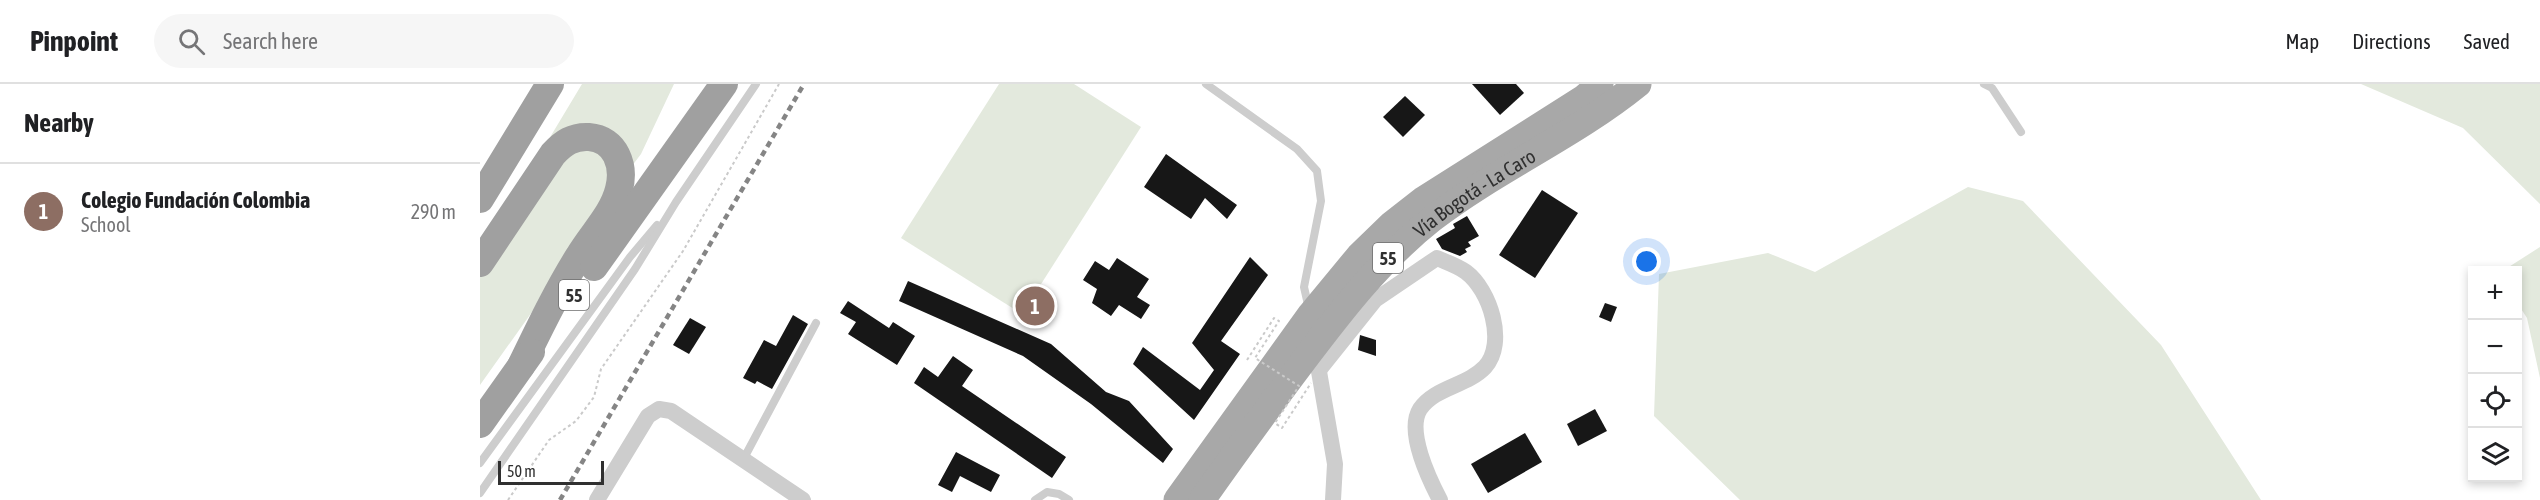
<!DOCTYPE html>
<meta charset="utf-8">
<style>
:root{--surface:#fff;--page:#f6f6f6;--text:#202124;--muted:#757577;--line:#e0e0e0;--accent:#b45309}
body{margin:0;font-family:"Asap Condensed",sans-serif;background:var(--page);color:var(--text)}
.controls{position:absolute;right:18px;bottom:18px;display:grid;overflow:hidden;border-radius:0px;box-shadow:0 3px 9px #0003}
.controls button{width:54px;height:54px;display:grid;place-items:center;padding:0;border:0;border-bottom:2px solid var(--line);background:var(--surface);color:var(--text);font:30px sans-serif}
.scale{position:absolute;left:18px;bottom:15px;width:106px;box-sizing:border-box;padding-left:6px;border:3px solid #303030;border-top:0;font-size:16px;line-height:21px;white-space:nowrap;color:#303030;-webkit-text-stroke:4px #fff;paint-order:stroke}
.you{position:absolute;left:1167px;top:178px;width:21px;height:21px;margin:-15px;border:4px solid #fff;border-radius:50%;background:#1a73e8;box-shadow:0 0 0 9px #1a73e833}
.badge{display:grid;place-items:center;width:39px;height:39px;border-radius:50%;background:var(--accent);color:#fff;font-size:20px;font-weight:700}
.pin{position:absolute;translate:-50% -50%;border:3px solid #fff;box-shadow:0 2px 6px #0006}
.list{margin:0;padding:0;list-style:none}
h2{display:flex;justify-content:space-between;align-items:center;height:78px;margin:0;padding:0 24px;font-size:26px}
h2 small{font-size:20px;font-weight:400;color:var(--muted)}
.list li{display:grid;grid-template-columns:39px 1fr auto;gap:18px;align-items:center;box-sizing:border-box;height:96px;padding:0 24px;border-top:2px solid var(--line)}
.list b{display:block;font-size:22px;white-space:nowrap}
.list p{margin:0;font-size:20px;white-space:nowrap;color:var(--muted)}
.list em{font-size:20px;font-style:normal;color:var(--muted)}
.icon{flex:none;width:33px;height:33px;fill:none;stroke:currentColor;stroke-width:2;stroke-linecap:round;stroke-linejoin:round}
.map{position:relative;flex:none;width:2060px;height:416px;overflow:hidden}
header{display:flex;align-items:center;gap:36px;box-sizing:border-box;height:84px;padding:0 30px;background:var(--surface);border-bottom:2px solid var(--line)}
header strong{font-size:28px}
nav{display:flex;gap:33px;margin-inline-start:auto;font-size:21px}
.search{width:420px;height:54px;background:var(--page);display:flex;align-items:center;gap:15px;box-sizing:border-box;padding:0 21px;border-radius:33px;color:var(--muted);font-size:22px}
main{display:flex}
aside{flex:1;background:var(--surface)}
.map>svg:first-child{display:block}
.green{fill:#e3e9dd}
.building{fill:#171717}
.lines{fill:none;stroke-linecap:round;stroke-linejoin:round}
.path{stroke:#cacaca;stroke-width:2;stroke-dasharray:3 3;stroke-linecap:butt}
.service{stroke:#cdcdcd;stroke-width:8}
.minor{stroke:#cdcdcd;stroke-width:16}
.primary{stroke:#a8a8a8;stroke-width:27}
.trunk{stroke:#a0a0a0;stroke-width:28}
.rail{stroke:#858585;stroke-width:4.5;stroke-dasharray:6 4.5;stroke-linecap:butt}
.path-bridge{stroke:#cacaca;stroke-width:2;stroke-dasharray:3 3;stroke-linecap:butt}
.labels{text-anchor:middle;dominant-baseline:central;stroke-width:6;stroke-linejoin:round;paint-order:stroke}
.shield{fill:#fff;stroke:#6e6e6e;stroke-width:1.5}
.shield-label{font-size:18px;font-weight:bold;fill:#303030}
.street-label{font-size:20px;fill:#303030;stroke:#fff}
</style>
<header>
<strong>Pinpoint</strong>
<div class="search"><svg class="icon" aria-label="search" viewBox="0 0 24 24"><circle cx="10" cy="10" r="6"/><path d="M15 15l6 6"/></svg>Search here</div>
<nav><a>Map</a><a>Directions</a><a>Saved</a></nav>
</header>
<main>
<aside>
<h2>Nearby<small></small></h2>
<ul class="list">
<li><span class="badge" style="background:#8d6e63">1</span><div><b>Colegio Fundación Colombia</b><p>School</p></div><em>290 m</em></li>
</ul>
</aside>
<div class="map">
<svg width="2060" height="416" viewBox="0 0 2060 416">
<rect width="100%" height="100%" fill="#fff"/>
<g class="green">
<polygon points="102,0 194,0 161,70 109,139 74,197 0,301 0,170"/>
<polygon points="519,0 594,0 661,43 542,230 421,154"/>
<polygon points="1881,0 2060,0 2060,120 1983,44"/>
<polygon points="1488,103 1543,117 1681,261 1781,416 1260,416 1174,332 1179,190 1288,169 1335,188"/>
<polygon points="2060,163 2060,294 2047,234 2038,220 2038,186 2024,186"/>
</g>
<g class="building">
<polygon points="992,0 1036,0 1044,9 1020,31"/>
<polygon points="925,12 945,31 923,53 903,33"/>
<polygon points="686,70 757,121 747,135 725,114 711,135 664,103"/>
<polygon points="1062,106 1098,129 1055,194 1019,171"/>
<polygon points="987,132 999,152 988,158 991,162 985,165 987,168 980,172 962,165 956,155 975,144 973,140"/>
<polygon points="770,173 788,191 741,257 760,270 714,336 653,280 663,263 720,306 734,286 712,259"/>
<polygon points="637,174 669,195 657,213 670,221 661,235 639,221 631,232 612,219 617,205 603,196 615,177 629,186"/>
<polygon points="428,197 571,260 626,308 649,317 693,365 683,379 611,320 543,272 419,217"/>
<polygon points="368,217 409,244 413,238 435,252 417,281 368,250 376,238 360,229"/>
<polygon points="1125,219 1137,223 1131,238 1119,233"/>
<polygon points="313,231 328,240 292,305 277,297 275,300 263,294 284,256 296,262"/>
<polygon points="210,234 226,243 209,270 193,261"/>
<polygon points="880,251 896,256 896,272 878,266"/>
<polygon points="473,272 493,286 482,302 586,373 572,394 434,299 444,283 458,293"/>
<polygon points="1115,325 1127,347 1098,362 1087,340"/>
<polygon points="1045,349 1062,378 1008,409 991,380"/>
<polygon points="476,368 520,391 511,408 480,392 472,408 458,401"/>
</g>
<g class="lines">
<polyline class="path" points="28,416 69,356 96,337 114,313 121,285 203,167 299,0"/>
<g class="service">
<polyline points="726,0 817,65 837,87 841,117 824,203 829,225"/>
<polyline points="1504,0 1512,4 1541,48"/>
<polyline points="263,376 336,239"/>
<polyline points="0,379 150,173 177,141"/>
<polyline points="0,409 155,185 196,118 276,0"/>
<polyline points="555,416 567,408 579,410 589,416"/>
</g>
<g class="minor">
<polyline points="837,276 855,380 853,416"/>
<path d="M839,286l56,-70 62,-42c9,4 21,8 29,14 24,18 41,71 19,95 -18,19 -50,20 -65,42 -14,22 9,70 20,91"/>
<polyline points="117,416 168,332 179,325 191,327 323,416"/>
</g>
<g class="primary">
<polyline points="697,416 831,230 879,172 911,141 943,116 1104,14 1120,0"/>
<path id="s1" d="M722,416c32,-46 66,-92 99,-136 40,-53 79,-104 131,-145 65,-50 142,-83 206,-135"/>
</g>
<g class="trunk">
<polyline points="0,115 70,0"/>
<path d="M0,179l73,-109c10,-11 20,-18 36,-17 27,2 36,29 30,52 -6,25 -27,45 -40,67 -22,35 -40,73 -58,110"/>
<polyline points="114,183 244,0"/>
<polyline points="0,340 51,268"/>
</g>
<polyline class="rail" points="80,416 324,0"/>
<polyline class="path-bridge" points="767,276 794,234 799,237 775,274 819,302 795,339 802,344 831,299"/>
</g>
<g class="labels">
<g class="shield">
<rect x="893" y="159" width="30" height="30" rx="4.5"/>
<rect x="79" y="196" width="30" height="30" rx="4.5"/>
</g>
<g class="shield-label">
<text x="908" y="174">55</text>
<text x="94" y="211">55</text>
</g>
<g class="street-label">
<text stroke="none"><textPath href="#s1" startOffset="414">Vía Bogotá - La Caro</textPath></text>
</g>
</g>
</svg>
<div class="controls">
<button>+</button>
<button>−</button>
<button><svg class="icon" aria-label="locate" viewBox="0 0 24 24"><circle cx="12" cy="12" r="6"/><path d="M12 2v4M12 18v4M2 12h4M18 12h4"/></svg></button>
<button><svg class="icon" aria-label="layers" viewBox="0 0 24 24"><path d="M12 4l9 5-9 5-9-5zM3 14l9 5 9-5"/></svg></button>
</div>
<div class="scale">50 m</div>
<div class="you"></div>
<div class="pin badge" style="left:555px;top:222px;background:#8d6e63">1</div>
</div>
</main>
